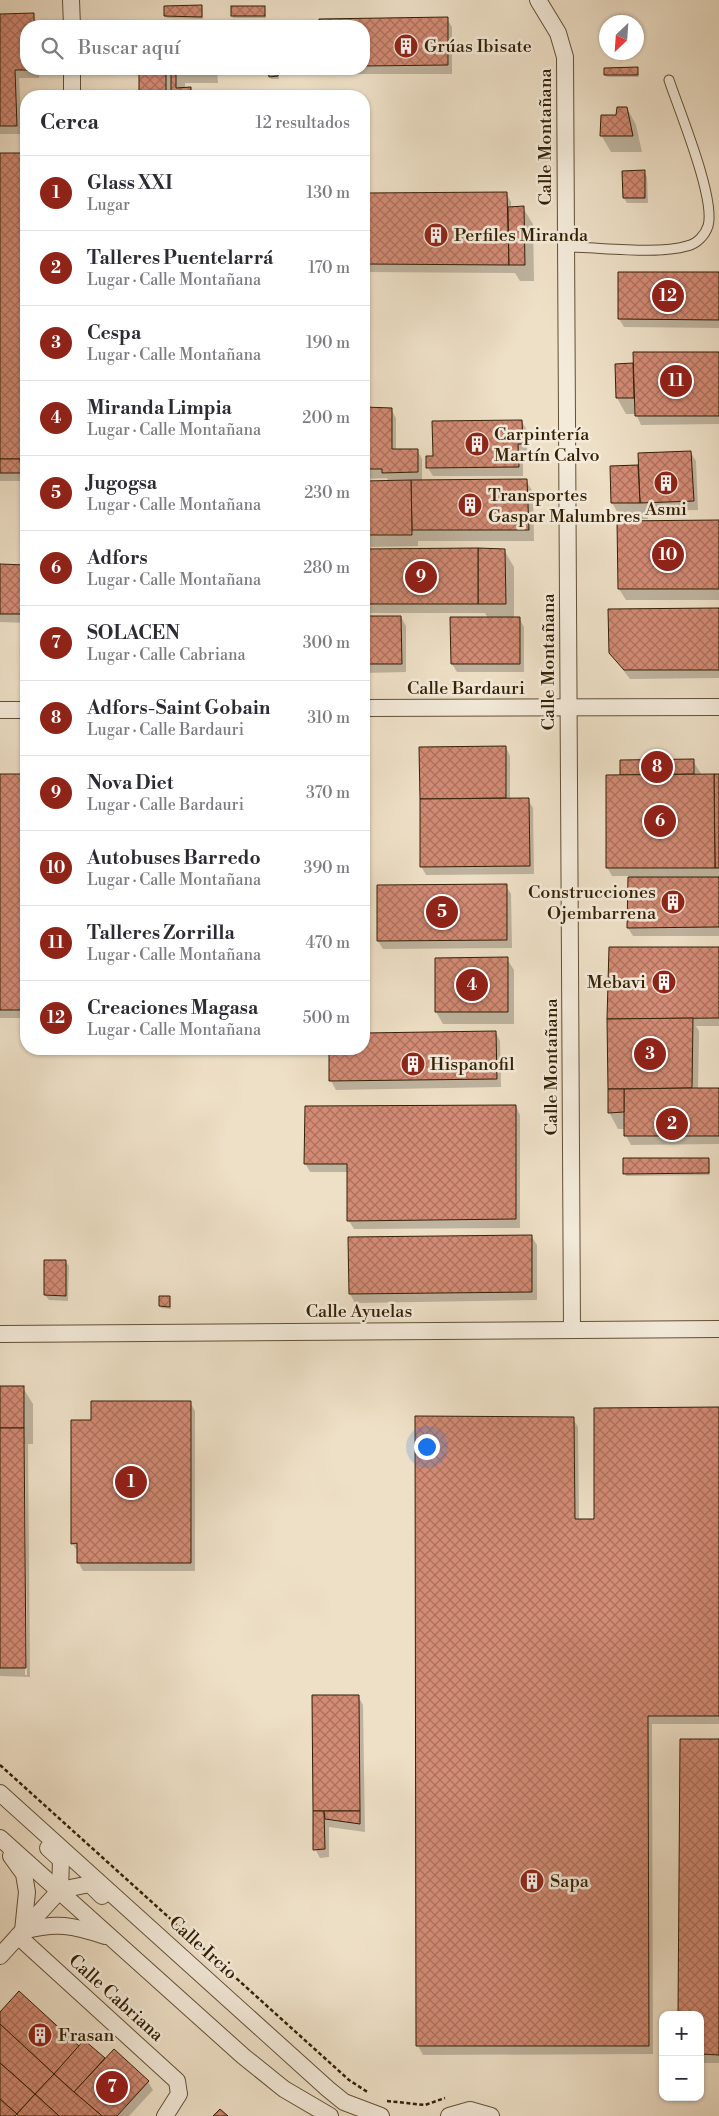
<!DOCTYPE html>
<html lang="es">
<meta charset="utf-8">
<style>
:root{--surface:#fff;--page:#f2f2f3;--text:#2b2b33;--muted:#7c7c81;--line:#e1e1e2;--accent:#8f2418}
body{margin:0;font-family:"Libre Bodoni",serif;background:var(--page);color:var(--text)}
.controls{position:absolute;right:15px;bottom:15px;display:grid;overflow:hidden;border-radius:10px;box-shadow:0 1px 4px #0004}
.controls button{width:45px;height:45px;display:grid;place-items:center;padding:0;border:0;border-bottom:1px solid var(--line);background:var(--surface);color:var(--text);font:25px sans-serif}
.compass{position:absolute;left:599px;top:15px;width:45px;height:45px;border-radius:50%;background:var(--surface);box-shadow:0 1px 4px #0004;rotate:205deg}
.you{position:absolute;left:426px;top:1446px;width:18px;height:18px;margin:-12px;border:4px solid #fff;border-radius:50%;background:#1a73e8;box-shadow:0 0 0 8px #1a73e833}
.badge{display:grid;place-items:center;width:32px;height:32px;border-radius:50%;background:var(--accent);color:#fff;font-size:16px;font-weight:700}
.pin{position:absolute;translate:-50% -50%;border:2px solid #fff;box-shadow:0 1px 5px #0006}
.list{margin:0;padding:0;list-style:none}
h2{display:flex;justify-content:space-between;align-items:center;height:65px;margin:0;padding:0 20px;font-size:21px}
h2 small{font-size:16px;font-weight:400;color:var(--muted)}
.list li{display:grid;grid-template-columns:32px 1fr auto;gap:15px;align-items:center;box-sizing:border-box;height:75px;padding:0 20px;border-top:1px solid var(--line)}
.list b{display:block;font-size:19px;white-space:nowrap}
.list p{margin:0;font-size:16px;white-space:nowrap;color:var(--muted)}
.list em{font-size:16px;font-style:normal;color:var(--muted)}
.icon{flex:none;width:28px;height:28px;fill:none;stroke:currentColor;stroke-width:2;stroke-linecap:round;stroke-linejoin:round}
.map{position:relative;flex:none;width:719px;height:2116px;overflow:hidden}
.search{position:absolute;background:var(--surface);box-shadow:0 1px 4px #0004;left:20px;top:20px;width:350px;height:55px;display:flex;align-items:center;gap:12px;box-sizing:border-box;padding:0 18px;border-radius:20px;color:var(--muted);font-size:19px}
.panel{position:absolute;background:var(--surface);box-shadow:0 1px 4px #0004;left:20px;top:90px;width:350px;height:965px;border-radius:20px}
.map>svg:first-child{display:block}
.shadow{fill:#0003;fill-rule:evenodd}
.building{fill:url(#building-cross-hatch);stroke:#332005}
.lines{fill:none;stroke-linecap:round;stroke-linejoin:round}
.service-casing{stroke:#625036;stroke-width:11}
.minor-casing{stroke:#625036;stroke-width:18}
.path{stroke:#332005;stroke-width:2.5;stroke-dasharray:4 2.5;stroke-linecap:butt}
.service{stroke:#f4ebdb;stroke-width:9}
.minor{stroke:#f4ebdb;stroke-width:16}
.labels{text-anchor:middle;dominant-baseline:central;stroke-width:5;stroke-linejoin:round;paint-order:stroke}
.poi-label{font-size:18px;fill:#332005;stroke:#f4ebdb;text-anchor:start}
.street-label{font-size:18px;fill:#332005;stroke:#f4ebdb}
</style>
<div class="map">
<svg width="719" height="2116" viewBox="0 0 719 2116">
<defs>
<pattern id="building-cross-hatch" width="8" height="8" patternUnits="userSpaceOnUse" patternTransform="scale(1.25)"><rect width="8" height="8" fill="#d38b75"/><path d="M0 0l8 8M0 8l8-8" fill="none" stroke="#ac715e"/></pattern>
</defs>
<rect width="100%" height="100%" fill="#eee0c7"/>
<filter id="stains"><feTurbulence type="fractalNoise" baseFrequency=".004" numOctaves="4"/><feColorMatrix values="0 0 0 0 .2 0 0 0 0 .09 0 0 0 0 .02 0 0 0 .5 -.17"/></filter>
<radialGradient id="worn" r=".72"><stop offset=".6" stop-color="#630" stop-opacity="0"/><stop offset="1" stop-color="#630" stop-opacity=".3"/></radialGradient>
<g class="shadow">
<polygon points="202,7 203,19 167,18 165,16"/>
<polygon points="265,8 266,18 233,18 232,16"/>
<polygon points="33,14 38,26 26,26 26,69 39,69 39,78 19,78 22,134 0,134 0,15"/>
<polygon points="447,19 452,27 452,74 327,74 323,69 364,69 364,26 321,26 320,20"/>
<polygon points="637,68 639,77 607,77 605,75 605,69"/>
<polygon points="136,69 217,69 218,83 185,83 185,89 190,89 195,96 140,96 140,77"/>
<polygon points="270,69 279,69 279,79 271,79"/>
<polygon points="627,108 636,125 642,152 611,152 601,135"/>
<polygon points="0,154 22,154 26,161 25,481 0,481"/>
<polygon points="644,172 647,177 648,203 627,203 624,198"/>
<polygon points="506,193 511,202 511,208 523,208 533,224 534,281 520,281 515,273 364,272 364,194"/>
<polygon points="719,273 719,328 624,327 619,319"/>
<polygon points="719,354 719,424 641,425 636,414 626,414 617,398 616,365"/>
<polygon points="364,409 391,409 396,418 396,451 417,450 422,459 422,482 526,481 533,492 534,541 418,541 418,546 364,547 364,482 389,482 387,478 364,479 364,451 370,451 370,434 367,434 364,428"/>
<polygon points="522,422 527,430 527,452 523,453 523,476 433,476 428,468 434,457"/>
<polygon points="691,453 696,461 698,510 648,511 648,519 622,520 612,503 611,468 637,466 640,471"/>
<polygon points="719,521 719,600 626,600 619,589"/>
<polygon points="504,550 514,567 514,618 519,618 524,627 524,672 457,672 452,664 488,618 485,613 364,613 364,551"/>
<polygon points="0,566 26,568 26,623 0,622"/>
<polygon points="719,609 719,678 630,679 610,653"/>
<polygon points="364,617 401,617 406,626 406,672 364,673"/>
<polygon points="506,747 510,756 510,800 528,800 533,808 534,874 426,875 421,866 421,748"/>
<polygon points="693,761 702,775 719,775 719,936 633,936 628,928 629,876 612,876 607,867 622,776"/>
<polygon points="0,775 24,775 26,779 26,1018 0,1018"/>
<polygon points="506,886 511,894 512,948 383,949 378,941"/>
<path d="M719,948v78h-23l3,5 -1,59h21v54l-88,1 -5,-9v-7h-8l-9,-17v-93zM690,1083l5,7h-3l-4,-6z"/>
<polygon points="437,959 507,959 514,970 514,1024 443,1024 436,1012"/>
<polygon points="496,1033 500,1041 501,1087 336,1090 331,1081 331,1049 364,1049 364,1034"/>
<polygon points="516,1106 520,1115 520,1228 354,1229 349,1221 348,1172 310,1172 305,1163"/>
<polygon points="709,1159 710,1175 626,1176 625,1173"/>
<polygon points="532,1237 537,1245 537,1300 355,1303 350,1294"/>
<polygon points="65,1261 69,1266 68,1301 49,1300 45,1295"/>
<polygon points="170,1298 171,1309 161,1308 160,1306"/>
<path d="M0,1388h23l10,16v40h-5l2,233 -30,-1zM23,1444h2l2,231h-2z"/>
<polygon points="190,1402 195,1411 195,1571 83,1571 78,1562 78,1552 72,1543 92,1421"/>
<polygon points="719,1408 719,1724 652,1724 653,2054 423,2055 418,2046 573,1419 578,1427 579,1520 595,1521"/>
<polygon points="358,1696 363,1705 365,1832 329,1827 329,1857 320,1858 315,1849 314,1697"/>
<polygon points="719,1740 719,2063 700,2063 700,2015"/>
<polygon points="0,2014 80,2048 85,2042 105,2060 148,2082 153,2090 129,2116 0,2116"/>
</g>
<g class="building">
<polygon points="202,5 202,17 164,16 164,6"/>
<rect x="231" y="6" width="34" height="10"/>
<polygon points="34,13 34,26 26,26 26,69 35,70 15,70 17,126 0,126 0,14"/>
<polygon points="448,17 448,65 364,66 364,26 319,26 319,19"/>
<polygon points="638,67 638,75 604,75 604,68"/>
<polygon points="135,69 176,69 176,88 191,87 191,96 282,96 171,96 171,73 166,73 166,96 139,96 139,71"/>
<polygon points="268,69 278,69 278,76 269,77"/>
<polygon points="617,107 627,107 633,136 600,136 601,115 616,115"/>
<polygon points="0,153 23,153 22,334 26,334 26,459 0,459"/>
<polygon points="645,170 645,198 623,198 622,171"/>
<polygon points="507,192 509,265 364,264 364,193"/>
<polygon points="524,206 525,265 509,265 508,207"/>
<polygon points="618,272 719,272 719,320 618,319"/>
<polygon points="633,352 719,352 719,416 635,416"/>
<polygon points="633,363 634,398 616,398 615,364"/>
<polygon points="364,407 392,408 392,449 418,449 418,472 382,473 382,469 364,469 364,450 369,450 369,425 364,425"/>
<polygon points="522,420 523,444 518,444 519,467 426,468 426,456 433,456 432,421"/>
<polygon points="691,451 694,501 640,503 638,453"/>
<polygon points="0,459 20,459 21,473 0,473"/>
<polygon points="638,465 640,503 611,503 610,466"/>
<polygon points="527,479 529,530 412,530 411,480"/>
<polygon points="411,480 412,535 364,535 364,481"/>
<polygon points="719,520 719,589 618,589 617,521"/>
<polygon points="478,548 505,549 506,604 478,604"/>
<polygon points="478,548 478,604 364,604 364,549"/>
<polygon points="0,564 26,565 26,614 0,614"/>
<polygon points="719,608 719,670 624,670 609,653 608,609"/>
<polygon points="364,616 401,616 402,664 364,664"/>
<polygon points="450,617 520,617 520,664 451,664"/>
<polygon points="506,746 506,798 420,799 419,747"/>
<polygon points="694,759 694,774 620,775 620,760"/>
<polygon points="0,774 25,774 26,1010 0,1010"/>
<polygon points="714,774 719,774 719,868 715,868"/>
<polygon points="714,774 715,868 606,868 606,775"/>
<polygon points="529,798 530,866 420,867 420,799"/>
<polygon points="628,877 719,877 719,927 627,928"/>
<polygon points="507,884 507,940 377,941 377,885"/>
<polygon points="609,947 719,947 719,1018 607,1019"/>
<polygon points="508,957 508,1012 435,1012 435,958"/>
<polygon points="693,1018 692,1088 608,1089 607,1019"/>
<polygon points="496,1031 497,1079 329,1081 329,1049 364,1049 364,1033"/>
<polygon points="692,1088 719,1088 719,1136 624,1136 624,1089"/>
<polygon points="608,1089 624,1089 624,1112 608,1113"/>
<polygon points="516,1105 516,1219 347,1221 347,1164 304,1164 305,1106"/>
<polygon points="623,1158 709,1158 709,1173 623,1174"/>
<polygon points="532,1235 532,1292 349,1294 348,1237"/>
<polygon points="44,1260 66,1260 66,1296 44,1295"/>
<polygon points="159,1296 170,1296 170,1307 159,1306"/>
<rect x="0" y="1386" width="24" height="42"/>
<polygon points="91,1401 191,1401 191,1563 77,1563 77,1543 71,1544 71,1420 91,1420"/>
<polygon points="719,1407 719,1716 648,1716 649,2046 416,2046 415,1416 574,1417 575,1519 594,1519 594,1408"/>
<polygon points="0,1428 24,1428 26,1668 0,1668"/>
<polygon points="312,1695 359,1695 360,1811 313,1811"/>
<polygon points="680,1739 719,1739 719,2055 700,2054 700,2015 678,2015"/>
<polygon points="313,1811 324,1811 325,1849 313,1850"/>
<polygon points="324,1811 360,1811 360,1824 325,1819"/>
<polygon points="19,1991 79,2046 54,2074 0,2024 0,2012"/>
<polygon points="0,2024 54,2074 35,2094 0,2063"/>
<polygon points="84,2040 105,2058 74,2092 54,2074"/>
<polygon points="114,2049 149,2081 117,2116 102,2116 74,2092"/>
<polygon points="0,2063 35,2094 17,2114 0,2099"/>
<polygon points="54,2074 74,2092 102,2116 59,2116 35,2094"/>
<polygon points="35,2094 59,2116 18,2116 17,2114"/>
<polygon points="0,2099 17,2114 15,2116 0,2116"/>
<polygon points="220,2109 228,2116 213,2116"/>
</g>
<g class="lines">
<defs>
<path id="service" d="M566,247c32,0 92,8 121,-1 10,-2 18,-11 21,-20 8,-27 -29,-116 -39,-146"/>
<g id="minor">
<polyline points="71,0 72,26"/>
<polyline points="538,0 558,33 565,57 572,1330"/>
<polyline points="72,69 72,96"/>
<polyline points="364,708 719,707"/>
<polyline points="0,710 26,710"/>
<polyline points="0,1334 719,1329"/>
<polyline points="0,1793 328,2089 344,2102 381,2116"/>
<polyline points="0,1838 243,2056 284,2089 330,2116"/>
<polyline points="48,1848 61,1860 60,1890"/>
<path d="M11,1856l13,18 3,18 -4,39c33,-9 50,-6 82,5"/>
<polyline points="60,1890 90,1884 102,1896"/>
<polyline points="18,1936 177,2081 179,2094 165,2116"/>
<polyline points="0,1956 60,1890"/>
<polyline points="449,2116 470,2110 491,2116"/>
</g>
</defs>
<use href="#service" class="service-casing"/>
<use href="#minor" class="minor-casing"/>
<g class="path">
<polyline points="0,1765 349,2080 369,2093"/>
<polyline points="387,2101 425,2105 445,2098"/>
</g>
<use href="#service" class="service"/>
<use href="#minor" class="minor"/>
</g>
<defs>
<symbol id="building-disc" viewBox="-11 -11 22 22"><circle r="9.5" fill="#8f2418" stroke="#f4ebdb"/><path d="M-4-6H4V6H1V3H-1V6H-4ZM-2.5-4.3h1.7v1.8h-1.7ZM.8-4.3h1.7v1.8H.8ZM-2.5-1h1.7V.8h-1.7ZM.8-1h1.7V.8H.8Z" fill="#fff"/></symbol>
</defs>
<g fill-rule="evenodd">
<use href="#building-disc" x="392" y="32" width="28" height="28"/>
<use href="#building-disc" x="422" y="221" width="28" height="28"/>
<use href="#building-disc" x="463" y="430" width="28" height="28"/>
<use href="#building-disc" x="652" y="469" width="28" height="28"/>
<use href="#building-disc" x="456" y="491" width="28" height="28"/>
<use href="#building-disc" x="659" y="888" width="28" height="28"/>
<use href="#building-disc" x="650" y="968" width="28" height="28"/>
<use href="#building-disc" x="399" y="1050" width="28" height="28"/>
<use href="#building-disc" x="518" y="1867" width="28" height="28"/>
<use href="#building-disc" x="26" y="2021" width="28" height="28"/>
</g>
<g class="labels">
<g class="poi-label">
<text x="424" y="46">Grúas Ibisate</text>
<text x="454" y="235">Perfiles Miranda</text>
<text x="494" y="434">Carpintería<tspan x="494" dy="21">Martín Calvo</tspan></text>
<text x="488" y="495">Transportes<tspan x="488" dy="21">Gaspar Malumbres</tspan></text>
<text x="666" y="509" text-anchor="middle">Asmi</text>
<text x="656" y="892" text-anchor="end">Construcciones<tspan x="656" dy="21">Ojembarrena</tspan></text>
<text x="646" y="982" text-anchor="end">Mebavi</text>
<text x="430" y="1064">Hispanofil</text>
<text x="550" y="1881">Sapa</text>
<text x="58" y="2035">Frasan</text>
</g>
<g class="street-label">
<text transform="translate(545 137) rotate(-90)">Calle Montañana</text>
<text transform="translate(548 662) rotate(-90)">Calle Montañana</text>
<text x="466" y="688">Calle Bardauri</text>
<text transform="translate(551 1067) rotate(-90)">Calle Montañana</text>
<text x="359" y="1311">Calle Ayuelas</text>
<text transform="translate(203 1948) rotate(42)">Calle Ircio</text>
<text transform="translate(116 1998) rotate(42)">Calle Cabriana</text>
</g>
</g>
<rect width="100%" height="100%" filter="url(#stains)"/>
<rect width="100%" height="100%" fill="url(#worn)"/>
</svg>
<div class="controls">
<button>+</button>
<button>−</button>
</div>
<svg class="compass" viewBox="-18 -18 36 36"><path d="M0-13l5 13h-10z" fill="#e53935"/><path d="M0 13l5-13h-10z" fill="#7c7c81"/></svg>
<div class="you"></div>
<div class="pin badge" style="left:131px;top:1482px">1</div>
<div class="pin badge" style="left:672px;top:1124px">2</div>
<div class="pin badge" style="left:650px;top:1054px">3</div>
<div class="pin badge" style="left:472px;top:985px">4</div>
<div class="pin badge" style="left:442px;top:912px">5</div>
<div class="pin badge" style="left:660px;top:821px">6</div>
<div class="pin badge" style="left:112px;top:2087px">7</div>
<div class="pin badge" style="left:657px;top:767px">8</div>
<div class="pin badge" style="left:421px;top:577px">9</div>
<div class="pin badge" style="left:668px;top:555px">10</div>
<div class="pin badge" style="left:676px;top:381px">11</div>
<div class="pin badge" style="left:668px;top:296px">12</div>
<div class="search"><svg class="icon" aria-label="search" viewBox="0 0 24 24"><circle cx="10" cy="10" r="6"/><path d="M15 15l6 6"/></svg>Buscar aquí</div>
<section class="panel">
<h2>Cerca<small>12 resultados</small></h2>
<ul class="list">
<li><span class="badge">1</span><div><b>Glass XXI</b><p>Lugar</p></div><em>130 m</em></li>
<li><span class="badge">2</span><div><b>Talleres Puentelarrá</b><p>Lugar · Calle Montañana</p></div><em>170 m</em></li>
<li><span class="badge">3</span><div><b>Cespa</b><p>Lugar · Calle Montañana</p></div><em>190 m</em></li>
<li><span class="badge">4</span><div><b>Miranda Limpia</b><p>Lugar · Calle Montañana</p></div><em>200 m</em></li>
<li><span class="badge">5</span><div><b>Jugogsa</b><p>Lugar · Calle Montañana</p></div><em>230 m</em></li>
<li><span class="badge">6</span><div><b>Adfors</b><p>Lugar · Calle Montañana</p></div><em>280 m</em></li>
<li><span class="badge">7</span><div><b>SOLACEN</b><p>Lugar · Calle Cabriana</p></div><em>300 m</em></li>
<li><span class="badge">8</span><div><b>Adfors-Saint Gobain</b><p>Lugar · Calle Bardauri</p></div><em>310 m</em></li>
<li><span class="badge">9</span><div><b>Nova Diet</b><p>Lugar · Calle Bardauri</p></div><em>370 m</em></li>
<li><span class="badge">10</span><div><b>Autobuses Barredo</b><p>Lugar · Calle Montañana</p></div><em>390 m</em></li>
<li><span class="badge">11</span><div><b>Talleres Zorrilla</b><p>Lugar · Calle Montañana</p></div><em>470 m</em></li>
<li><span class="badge">12</span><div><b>Creaciones Magasa</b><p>Lugar · Calle Montañana</p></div><em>500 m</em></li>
</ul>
</section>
</div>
